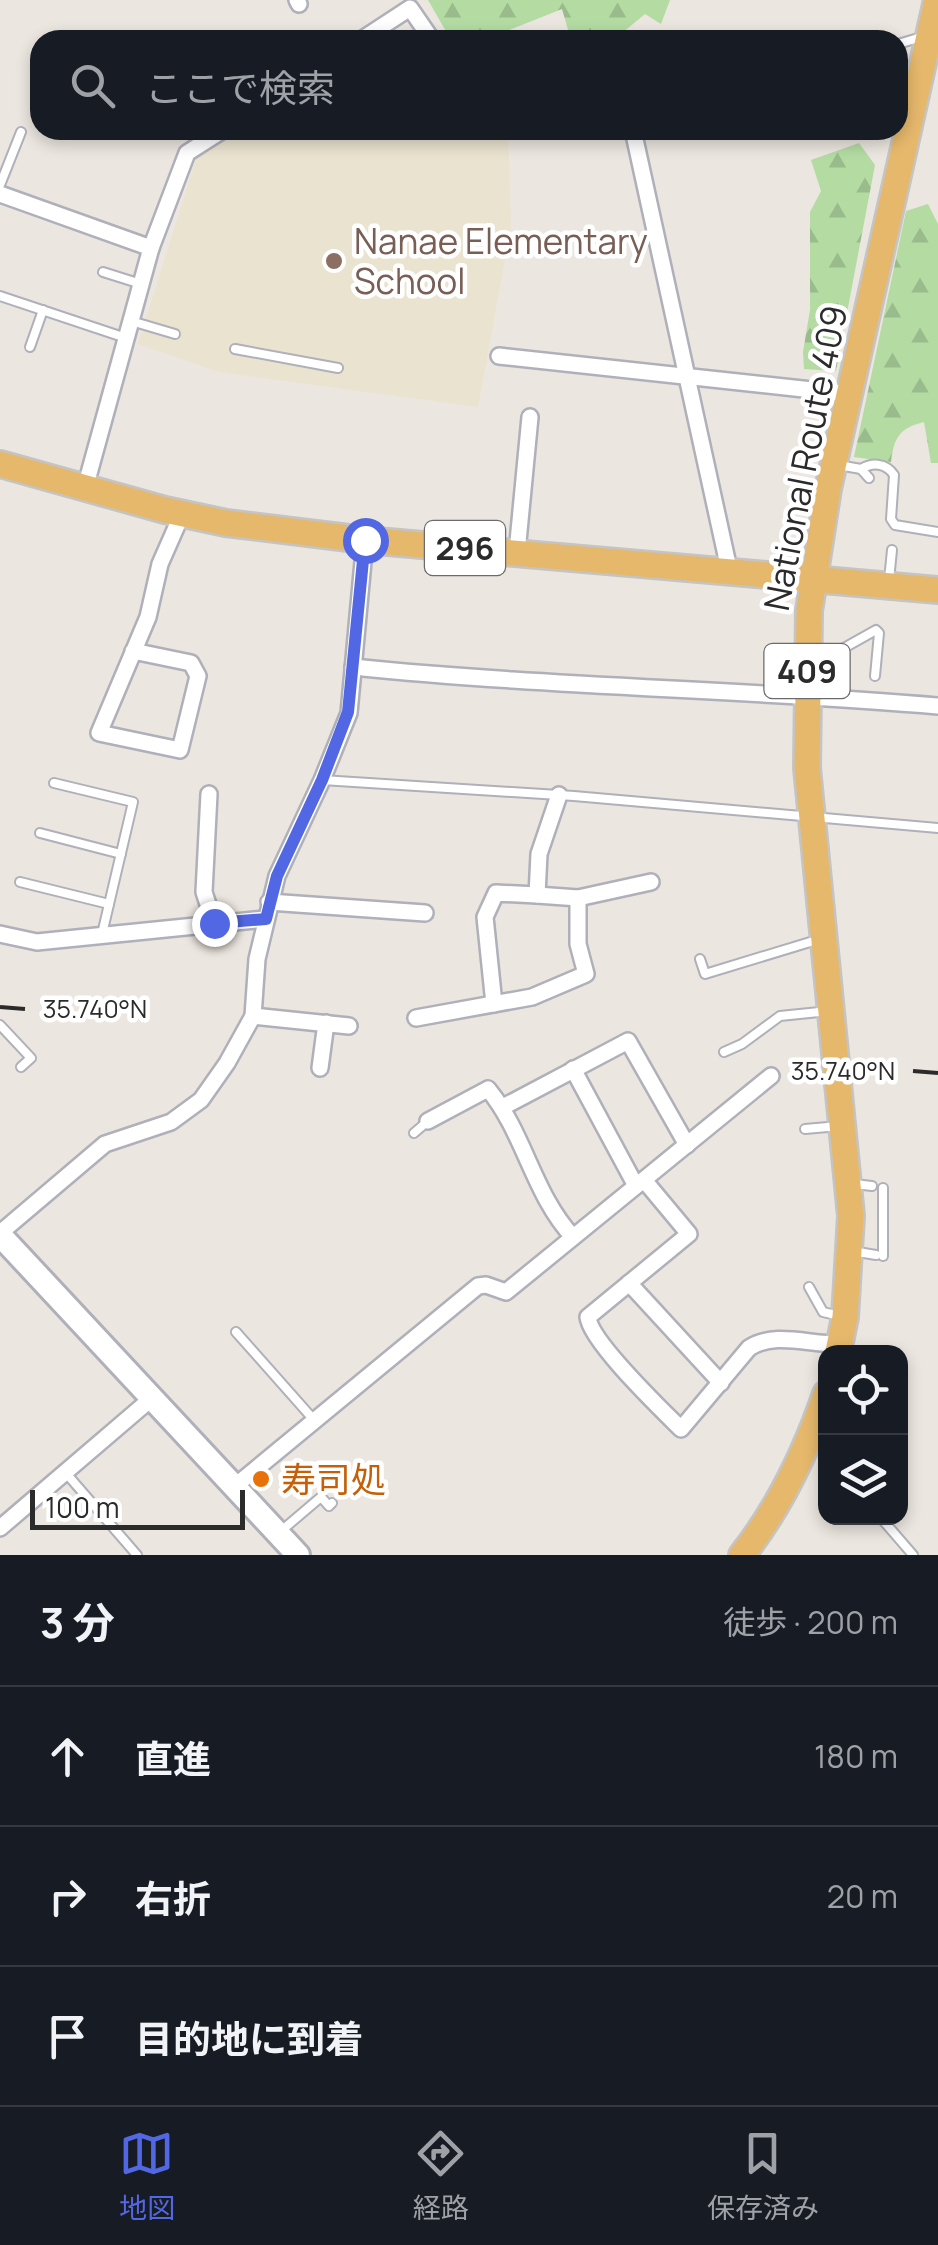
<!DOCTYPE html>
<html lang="ja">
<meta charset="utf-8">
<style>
:root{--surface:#171b24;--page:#20242c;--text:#f1f3f6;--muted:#9ea1a6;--line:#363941;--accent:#5267e4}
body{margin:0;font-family:Manrope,"Noto Sans JP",sans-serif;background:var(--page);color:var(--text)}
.controls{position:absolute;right:30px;bottom:30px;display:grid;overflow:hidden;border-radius:20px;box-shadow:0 5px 15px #0003}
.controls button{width:90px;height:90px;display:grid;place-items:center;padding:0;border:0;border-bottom:2px solid var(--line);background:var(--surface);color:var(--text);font:50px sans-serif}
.scale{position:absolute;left:30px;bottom:25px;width:215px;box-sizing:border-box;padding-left:10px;border:5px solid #2b2b2b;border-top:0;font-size:28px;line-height:35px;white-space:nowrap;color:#2b2b2b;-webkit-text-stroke:8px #fff;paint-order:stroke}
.stop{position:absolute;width:30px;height:30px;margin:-22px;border:8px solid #5267e4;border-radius:50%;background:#fff}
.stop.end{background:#5267e4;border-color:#fff;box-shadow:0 2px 10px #0008}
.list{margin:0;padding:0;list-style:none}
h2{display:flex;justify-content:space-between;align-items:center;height:130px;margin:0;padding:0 40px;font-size:42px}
h2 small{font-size:32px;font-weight:400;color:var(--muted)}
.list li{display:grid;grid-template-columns:65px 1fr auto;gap:30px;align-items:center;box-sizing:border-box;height:140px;padding:0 40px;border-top:2px solid var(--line)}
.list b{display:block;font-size:38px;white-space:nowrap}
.list em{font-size:32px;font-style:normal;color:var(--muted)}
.icon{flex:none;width:55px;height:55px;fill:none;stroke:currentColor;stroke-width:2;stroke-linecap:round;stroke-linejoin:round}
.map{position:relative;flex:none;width:938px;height:1555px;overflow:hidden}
.search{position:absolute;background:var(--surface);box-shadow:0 5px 15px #0003;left:30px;right:30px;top:30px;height:110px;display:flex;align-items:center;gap:25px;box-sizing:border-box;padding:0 35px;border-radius:30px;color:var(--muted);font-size:38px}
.sheet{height:550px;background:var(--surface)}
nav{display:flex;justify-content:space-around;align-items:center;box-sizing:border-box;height:140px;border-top:2px solid var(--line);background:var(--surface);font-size:28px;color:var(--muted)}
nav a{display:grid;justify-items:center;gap:5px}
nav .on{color:var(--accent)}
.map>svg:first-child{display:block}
.education{fill:#eae3d0}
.forest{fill:url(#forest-firs)}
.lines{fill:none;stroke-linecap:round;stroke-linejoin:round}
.service-casing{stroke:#afb0b9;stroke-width:12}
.minor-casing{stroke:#afb0b9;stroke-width:20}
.secondary-casing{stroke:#afb0b9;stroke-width:28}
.trunk-casing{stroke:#c4c4c4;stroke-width:30}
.service{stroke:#fff;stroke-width:8}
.minor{stroke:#fff;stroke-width:15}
.secondary{stroke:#fff;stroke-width:22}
.trunk{stroke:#e6b86c;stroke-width:25}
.route{stroke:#5267e4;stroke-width:12}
.ticks{fill:none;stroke:#2b2b2b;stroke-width:4}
.education-dot{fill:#8d6e63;stroke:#fff;stroke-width:4}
.food-dot{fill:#e8710a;stroke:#fff;stroke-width:4}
.labels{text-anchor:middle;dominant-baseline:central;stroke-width:9;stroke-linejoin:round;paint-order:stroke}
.shield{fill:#fff;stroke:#6b6b6b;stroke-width:2.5}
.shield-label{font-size:32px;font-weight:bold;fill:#2b2b2b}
.education-label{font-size:35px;fill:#785e54;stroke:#fff;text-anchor:start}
.street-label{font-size:35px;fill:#2b2b2b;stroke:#fff}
.food-label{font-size:35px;fill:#c56008;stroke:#fff;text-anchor:start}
.ticks-label{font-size:25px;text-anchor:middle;fill:#2b2b2b;stroke:#fff;stroke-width:9;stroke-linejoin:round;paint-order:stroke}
</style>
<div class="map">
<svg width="938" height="1555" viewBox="0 0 938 1555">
<defs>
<pattern id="forest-firs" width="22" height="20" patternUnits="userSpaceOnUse" patternTransform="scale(2.5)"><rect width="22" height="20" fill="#b3dba2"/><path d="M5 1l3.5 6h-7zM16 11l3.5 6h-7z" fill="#9abc8c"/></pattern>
</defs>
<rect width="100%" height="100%" fill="#ebe6df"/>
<polygon class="education" points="236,130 508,130 511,226 478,407 219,372 138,344 197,156"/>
<g class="forest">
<polygon points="428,0 670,0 661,24 645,14 622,33 621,40 571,40 562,9 484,40 451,40"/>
<polygon points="859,143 875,165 836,371 804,369 803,352 810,310 810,212 821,191 811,160"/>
<path d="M928,204l10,20v239h-7l-7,-41c-25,6 -30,16 -33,40l-37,-5 52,-246z"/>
</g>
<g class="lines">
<defs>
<g id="service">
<polyline points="898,44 925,36"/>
<polyline points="0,185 21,132"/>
<polyline points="103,272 141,284"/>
<polyline points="0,296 126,338"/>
<polyline points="131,321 175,334"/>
<polyline points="30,347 43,310"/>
<polyline points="235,349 338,368"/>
<polyline points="838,465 861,469 869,478"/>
<path d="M861,469c12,-7 25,-6 33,6l-3,44 4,6 43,7"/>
<polyline points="889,580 892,550"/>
<polyline points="834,673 835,653 876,630 879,633 875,676"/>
<polyline points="322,780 574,796 938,828"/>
<polyline points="54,783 133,802 102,934"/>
<polyline points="40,833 121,854"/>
<polyline points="20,882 109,904"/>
<polyline points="700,959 705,974 820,939"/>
<polyline points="0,1025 31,1058 21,1067"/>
<polyline points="724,1052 742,1044 780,1016 829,1011"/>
<polyline points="805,1129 839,1126"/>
<polyline points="414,1133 428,1121"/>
<polyline points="854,1184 872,1186"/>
<polyline points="852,1251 876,1255"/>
<polyline points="883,1256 883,1188"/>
<polyline points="809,1287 823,1312 840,1316"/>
<polyline points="236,1332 314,1420"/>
<polyline points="65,1472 137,1555"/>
<polyline points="881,1518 913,1555"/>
<polyline points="281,1531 321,1497 329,1506 332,1503"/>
</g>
<g id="minor">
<polyline points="297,0 299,4"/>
<polyline points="361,40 410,8 432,40"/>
<polyline points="633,130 729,569"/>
<polyline points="0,194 151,248 187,153 223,130"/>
<polyline points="499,356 849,394"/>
<polyline points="85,488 151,248"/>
<polyline points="517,552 530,417"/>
<polyline points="133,651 191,663 198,676 180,750 99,733 148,617 160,564 182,514"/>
<path d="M353,667c195,20 390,22 585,39"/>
<polyline points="209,794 204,892 214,923"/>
<polyline points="537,895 578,898 651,882"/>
<polyline points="269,902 425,913"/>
<polyline points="0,934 37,942 265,919"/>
<polyline points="494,1004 485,917 496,893 537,895 539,854 559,795"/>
<polyline points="253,1016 349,1026"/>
<polyline points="416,1018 532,997 586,974 578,944 578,898"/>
<polyline points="320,1068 326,1023"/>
<polyline points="573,1069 636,1186"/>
<polyline points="503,1107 628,1041 687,1145"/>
<path d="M428,1121l60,-32c37,45 45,105 85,148"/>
<path d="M644,1180l45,54 -101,83c2,24 73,92 93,112l68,-81c25,-17 62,-3 91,-4"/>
<polyline points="0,1233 105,1144 171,1122 201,1100 227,1063 253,1016 257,959 277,876 322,780 349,713 365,540"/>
<polyline points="629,1283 721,1383"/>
<polyline points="234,1487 478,1286 486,1285 506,1292 771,1076"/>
<polyline points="0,1528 152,1398"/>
</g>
<polyline id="secondary" points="0,1235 298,1555"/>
<g id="trunk">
<polyline points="0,464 165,510 226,523 365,540 938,590"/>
<polyline points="838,1352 845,1317 851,1216 807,768 809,611 828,489 937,0"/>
<path d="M742,1555c38,-48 64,-103 84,-161"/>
</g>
</defs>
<use href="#service" class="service-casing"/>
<use href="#minor" class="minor-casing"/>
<use href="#secondary" class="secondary-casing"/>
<use href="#trunk" class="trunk-casing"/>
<use href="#service" class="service"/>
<use href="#minor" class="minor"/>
<use href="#secondary" class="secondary"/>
<use href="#trunk" class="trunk"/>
</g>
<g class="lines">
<polyline class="route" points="214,923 266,919 277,876 322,780 348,712 365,540"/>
</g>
<path class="ticks" d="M0,1007l25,2M913,1071l25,2"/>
<circle class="education-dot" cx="334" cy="261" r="10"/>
<circle class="food-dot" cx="261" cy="1479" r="10"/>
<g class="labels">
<g class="shield">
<rect x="425" y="521" width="80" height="54" rx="8"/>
<rect x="764.5" y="644" width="85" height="54" rx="8"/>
</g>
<g class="shield-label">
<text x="465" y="548">296</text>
<text x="807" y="671">409</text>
</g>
<g class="education-label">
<text x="354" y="241">Nanae Elementary<tspan x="354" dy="40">School</tspan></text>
</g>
<g class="street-label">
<text transform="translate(805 458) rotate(-79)">National Route 409</text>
</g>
<g class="food-label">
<text x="281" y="1479">寿司処</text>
</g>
</g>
<g class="ticks-label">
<text x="95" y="1018">35.740°N</text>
<text x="843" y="1080">35.740°N</text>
</g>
</svg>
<div class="controls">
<button><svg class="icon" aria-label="locate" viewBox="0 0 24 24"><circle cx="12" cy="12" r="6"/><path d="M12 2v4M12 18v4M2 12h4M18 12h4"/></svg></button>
<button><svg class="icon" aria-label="layers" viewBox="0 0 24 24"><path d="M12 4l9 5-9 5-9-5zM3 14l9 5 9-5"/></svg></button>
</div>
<div class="scale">100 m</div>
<div class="stop" style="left:365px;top:540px"></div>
<div class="stop end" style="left:214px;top:923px"></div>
<div class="search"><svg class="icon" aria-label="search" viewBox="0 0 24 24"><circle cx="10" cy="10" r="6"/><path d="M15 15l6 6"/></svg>ここで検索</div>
</div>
<section class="sheet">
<h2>3 分<small>徒歩 · 200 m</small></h2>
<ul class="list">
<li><svg class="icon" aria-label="ahead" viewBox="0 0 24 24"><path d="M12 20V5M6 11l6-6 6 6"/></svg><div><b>直進</b></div><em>180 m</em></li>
<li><svg class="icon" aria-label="right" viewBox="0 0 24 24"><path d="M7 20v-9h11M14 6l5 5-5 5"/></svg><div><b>右折</b></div><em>20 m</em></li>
<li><svg class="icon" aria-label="arrive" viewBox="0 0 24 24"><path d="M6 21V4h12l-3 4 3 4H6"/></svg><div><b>目的地に到着</b></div></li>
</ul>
</section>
<nav>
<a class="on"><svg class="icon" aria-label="map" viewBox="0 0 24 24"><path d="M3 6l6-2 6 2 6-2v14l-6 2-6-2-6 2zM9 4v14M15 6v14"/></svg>地図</a>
<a><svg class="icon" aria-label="directions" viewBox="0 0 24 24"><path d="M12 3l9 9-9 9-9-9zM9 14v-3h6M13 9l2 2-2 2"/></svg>経路</a>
<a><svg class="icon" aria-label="saved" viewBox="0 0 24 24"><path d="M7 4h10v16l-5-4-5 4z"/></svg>保存済み</a>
</nav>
